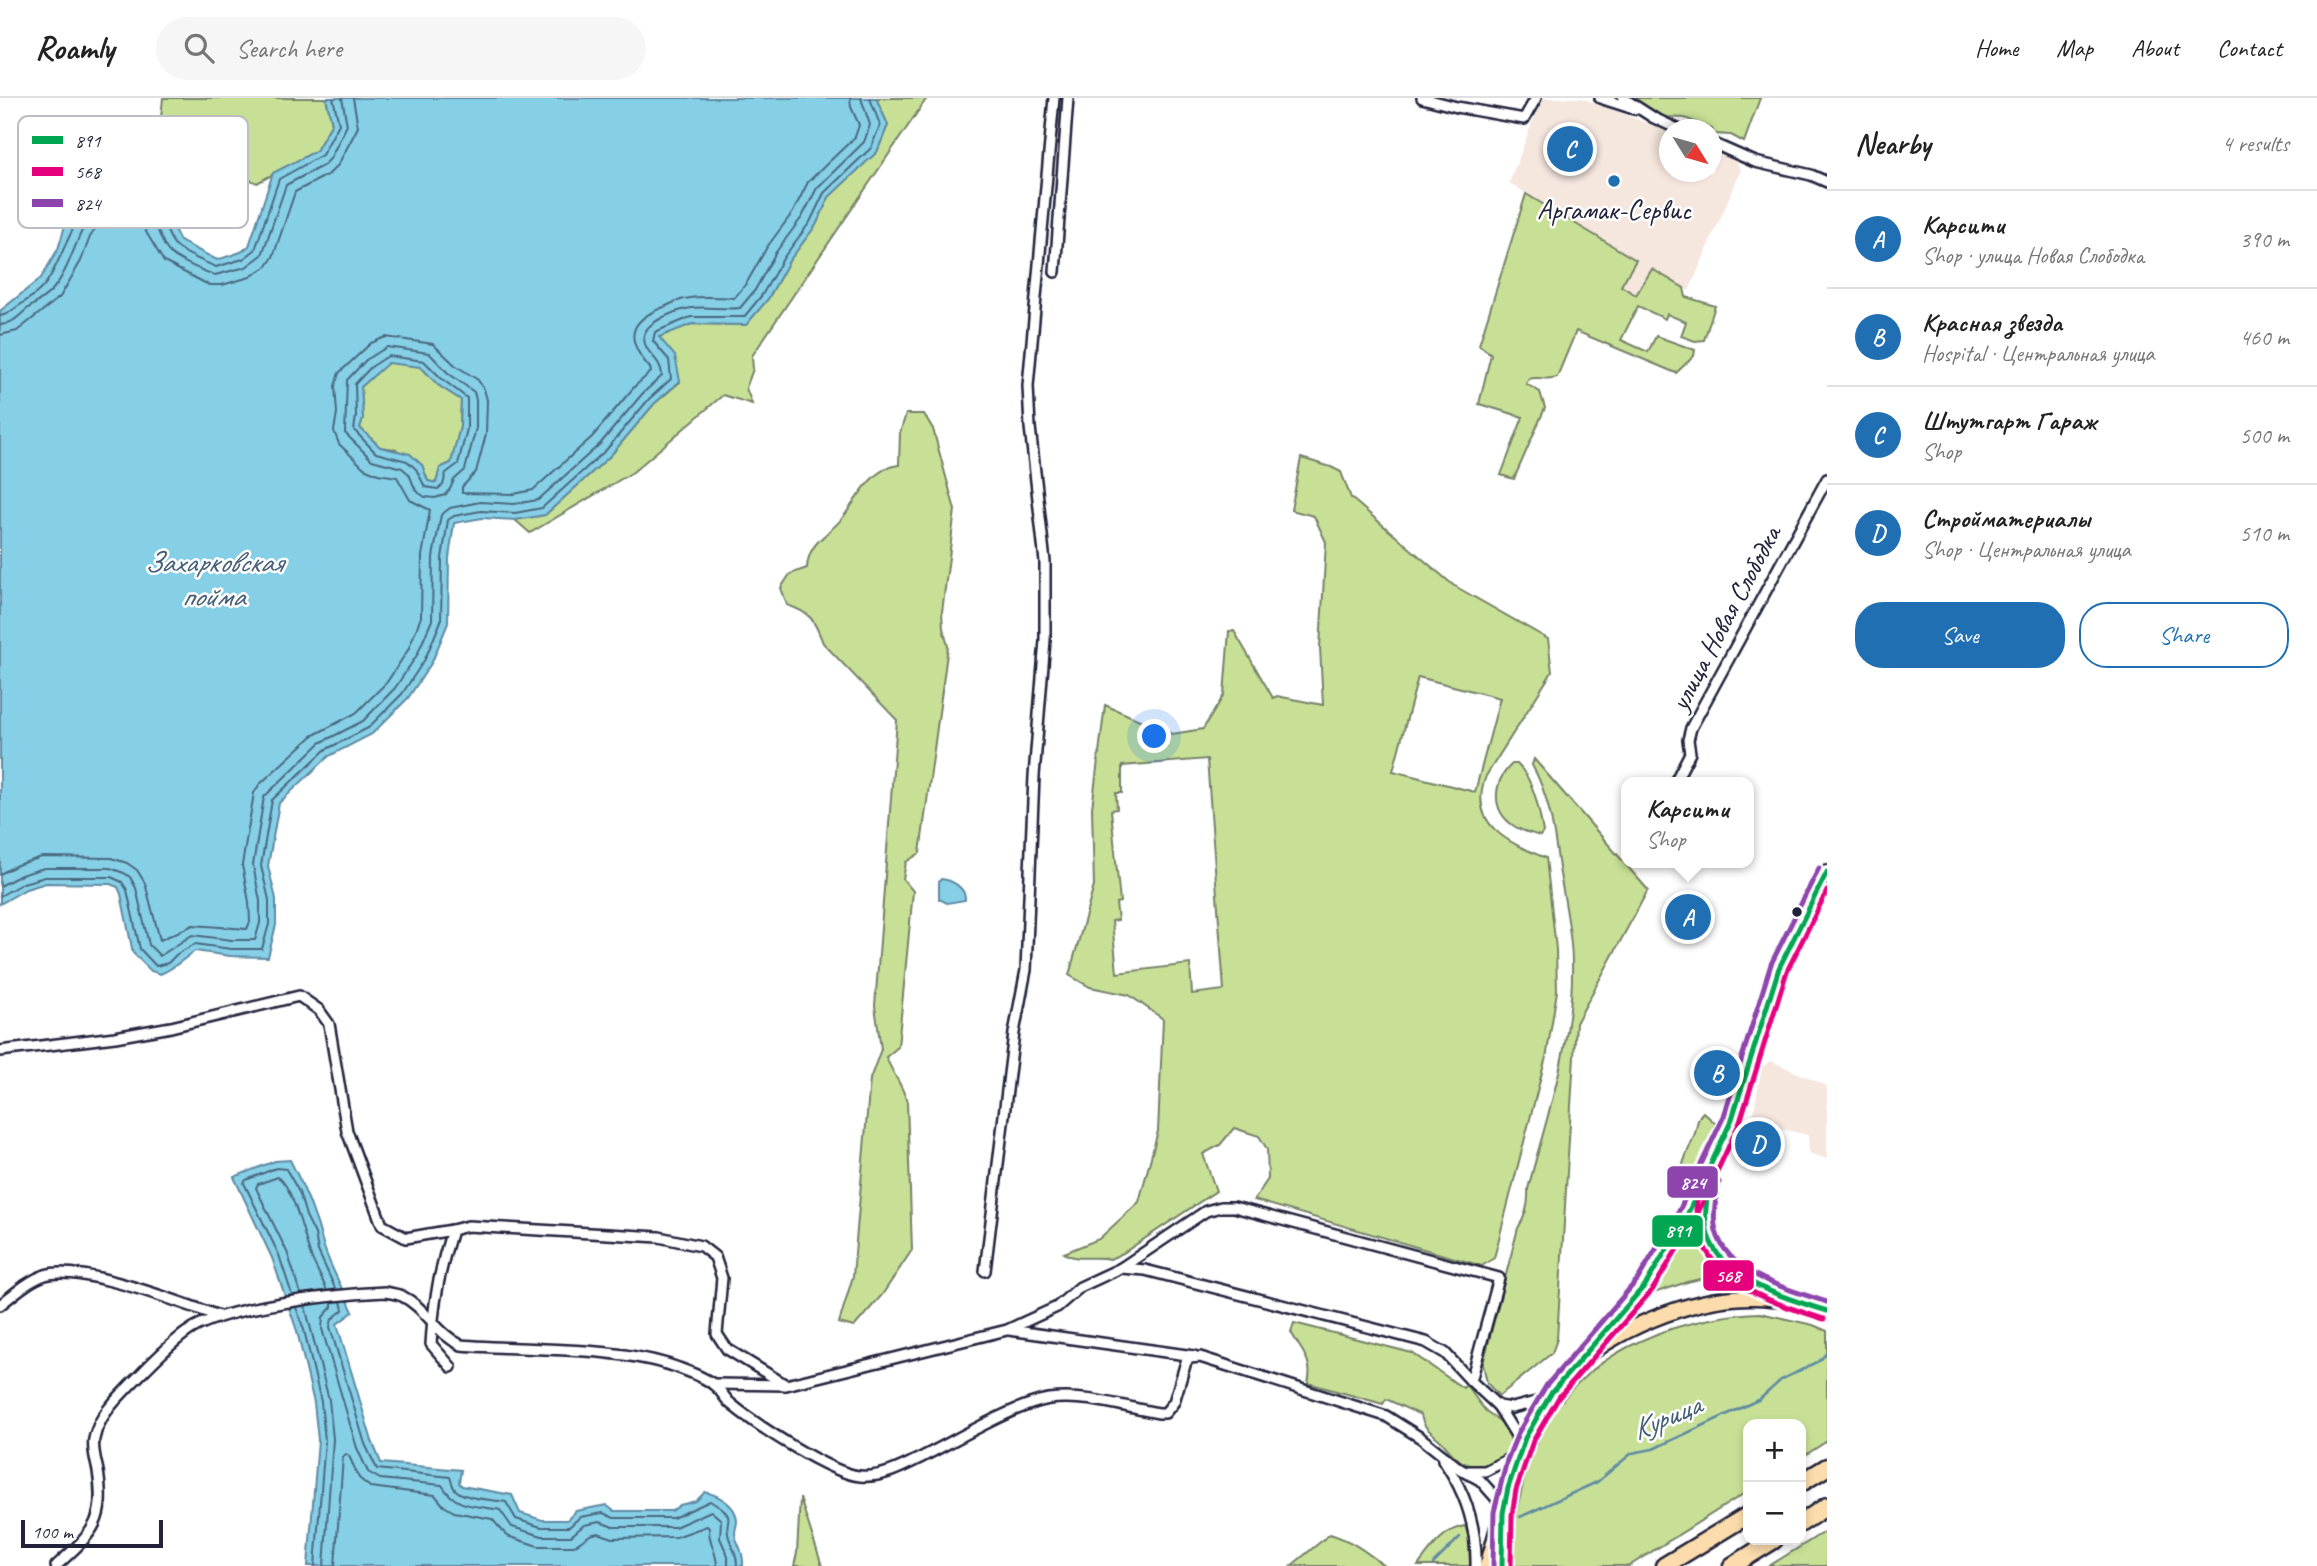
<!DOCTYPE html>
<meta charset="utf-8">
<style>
:root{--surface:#fff;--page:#f6f6f6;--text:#222;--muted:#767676;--line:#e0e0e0;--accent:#1f6fb2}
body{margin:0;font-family:Caveat,sans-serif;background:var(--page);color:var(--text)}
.controls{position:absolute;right:21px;bottom:21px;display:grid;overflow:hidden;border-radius:14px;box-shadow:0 4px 10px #0003}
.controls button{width:63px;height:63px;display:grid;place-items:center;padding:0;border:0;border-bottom:2px solid var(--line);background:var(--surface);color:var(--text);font:35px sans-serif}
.compass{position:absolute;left:1659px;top:21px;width:63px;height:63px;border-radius:50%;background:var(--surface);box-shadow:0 4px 10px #0003;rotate:127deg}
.scale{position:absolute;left:21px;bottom:18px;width:142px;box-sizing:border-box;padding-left:7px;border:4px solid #22223b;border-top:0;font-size:19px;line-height:24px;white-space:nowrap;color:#22223b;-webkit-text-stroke:5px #fff;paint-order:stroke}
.you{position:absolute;left:1155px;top:639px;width:24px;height:24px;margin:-18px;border:5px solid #fff;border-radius:50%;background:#1a73e8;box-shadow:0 0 0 10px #1a73e833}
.badge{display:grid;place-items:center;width:46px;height:46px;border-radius:50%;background:var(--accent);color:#fff;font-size:23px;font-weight:700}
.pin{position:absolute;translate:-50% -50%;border:4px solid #fff;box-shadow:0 2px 7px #0006}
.popup{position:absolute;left:1621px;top:679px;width:133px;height:91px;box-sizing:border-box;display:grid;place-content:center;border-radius:14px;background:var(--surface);filter:drop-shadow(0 2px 5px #0005);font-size:23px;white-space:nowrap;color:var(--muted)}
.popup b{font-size:26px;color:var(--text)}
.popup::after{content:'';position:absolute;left:50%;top:100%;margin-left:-14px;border:14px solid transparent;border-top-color:var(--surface)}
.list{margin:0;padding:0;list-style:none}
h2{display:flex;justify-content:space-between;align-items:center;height:91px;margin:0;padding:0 28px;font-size:30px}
h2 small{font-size:23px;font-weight:400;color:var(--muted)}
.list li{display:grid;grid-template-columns:46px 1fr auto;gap:21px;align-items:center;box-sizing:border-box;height:98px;padding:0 28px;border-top:2px solid var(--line)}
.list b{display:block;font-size:26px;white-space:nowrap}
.list p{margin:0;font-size:23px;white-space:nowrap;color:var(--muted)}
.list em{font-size:23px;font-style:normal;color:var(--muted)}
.actions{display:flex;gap:14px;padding:21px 28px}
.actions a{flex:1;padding:16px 0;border:2px solid var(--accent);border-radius:28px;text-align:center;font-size:24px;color:var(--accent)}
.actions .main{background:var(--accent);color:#fff}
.icon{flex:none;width:38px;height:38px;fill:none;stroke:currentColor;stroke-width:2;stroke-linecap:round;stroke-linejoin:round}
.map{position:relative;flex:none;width:1827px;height:1468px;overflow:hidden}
header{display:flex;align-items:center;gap:42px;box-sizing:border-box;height:98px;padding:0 35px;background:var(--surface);border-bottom:2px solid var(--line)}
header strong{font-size:33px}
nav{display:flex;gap:38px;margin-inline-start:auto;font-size:24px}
.search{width:490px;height:63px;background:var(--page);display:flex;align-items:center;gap:18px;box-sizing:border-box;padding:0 24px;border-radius:38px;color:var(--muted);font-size:26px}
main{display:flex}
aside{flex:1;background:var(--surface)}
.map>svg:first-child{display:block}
.built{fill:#f5e6de}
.green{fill:#c8e096;stroke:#758168;stroke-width:2;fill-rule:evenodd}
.water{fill:#86d0e7;stroke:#5e8aa2;stroke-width:2;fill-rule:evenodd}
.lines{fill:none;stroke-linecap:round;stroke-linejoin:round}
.shore{stroke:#4a6880;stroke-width:2}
.stream{stroke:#5e8aa2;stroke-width:2.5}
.street-casing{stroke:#22223b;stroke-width:14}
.secondary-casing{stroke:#22223b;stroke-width:18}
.primary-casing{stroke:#22223b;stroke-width:19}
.highway-casing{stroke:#22223b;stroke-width:21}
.street{stroke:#fff;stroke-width:9}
.secondary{stroke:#fff;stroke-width:12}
.primary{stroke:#fcdcac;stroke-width:14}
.highway{stroke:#fcdcac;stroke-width:16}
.bus-1-casing{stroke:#fff;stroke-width:10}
.bus-2-casing{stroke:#fff;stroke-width:10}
.bus-3-casing{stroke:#fff;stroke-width:10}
.bus-1{stroke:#00a651;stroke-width:5}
.bus-2{stroke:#e5007d;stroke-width:5}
.bus-3{stroke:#8e44ad;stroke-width:5}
.poi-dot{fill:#1f6fb2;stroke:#fff;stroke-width:2.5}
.bus-dot{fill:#22223b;stroke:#fff;stroke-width:2.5}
.labels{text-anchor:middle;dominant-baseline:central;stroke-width:5;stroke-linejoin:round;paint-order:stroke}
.poi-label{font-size:28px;fill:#22223b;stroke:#fff}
.street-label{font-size:28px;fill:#22223b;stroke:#fff}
.water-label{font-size:30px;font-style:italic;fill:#455f77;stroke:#fff}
.key{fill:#fff;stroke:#bdbdc4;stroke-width:2}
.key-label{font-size:19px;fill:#22223b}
.line-badge{stroke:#fff;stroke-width:2.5}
.badge-label{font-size:19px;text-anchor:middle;font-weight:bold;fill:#fff}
</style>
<header>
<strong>Roamly</strong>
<div class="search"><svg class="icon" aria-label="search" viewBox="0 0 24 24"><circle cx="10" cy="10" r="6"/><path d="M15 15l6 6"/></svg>Search here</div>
<nav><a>Home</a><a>Map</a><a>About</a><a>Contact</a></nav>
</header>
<main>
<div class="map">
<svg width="1827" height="1468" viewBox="0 0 1827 1468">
<rect width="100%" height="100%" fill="#fff"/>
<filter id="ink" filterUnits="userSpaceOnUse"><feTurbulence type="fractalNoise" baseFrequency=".0143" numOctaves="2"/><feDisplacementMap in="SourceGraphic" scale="14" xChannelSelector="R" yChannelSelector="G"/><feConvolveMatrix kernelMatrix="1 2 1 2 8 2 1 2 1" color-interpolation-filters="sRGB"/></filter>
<g filter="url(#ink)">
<g class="built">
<polygon points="1544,0 1582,0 1669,34 1670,74 1712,74 1712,51 1734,60 1741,72 1689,193 1652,171 1637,197 1621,188 1635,161 1509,85 1534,20"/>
<polygon points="1771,963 1827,988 1827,1061 1809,1055 1808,1037 1758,1025 1753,1019 1762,969"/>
</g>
<g class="green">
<path d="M163,0h163l6,25 -16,28 -59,32c-26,-15 -58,-10 -87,-10l-12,-26z"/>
<polygon points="876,0 927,0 752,258 753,271 746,290 752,306 723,297 633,374 530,435 515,422 545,417 611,357 654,306 680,284 658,239 692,226 746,227 768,201 789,163 816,127 829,99 877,54 888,27"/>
<polygon points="1631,0 1760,0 1744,44 1731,37 1714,36 1712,31 1685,20 1663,19"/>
<path d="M1526,96l110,66 -15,26 15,9 16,-26 32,19 2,9 29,9 -11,34 -9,1 -14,-5 5,-14 -19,-8 -2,5 -27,-13 -17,34 27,12 8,-16 39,14 -1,6 -18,17 -100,-42 -19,46c-10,4 -20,-1 -28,2l-3,5 14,8 5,16 -31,71 -13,-4 22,-58 -44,-13 12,-50 -12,-9z"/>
<polygon points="388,264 421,269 438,287 461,302 460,329 451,365 440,370 436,385 428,383 422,367 395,351 380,349 360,330 363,320 361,289"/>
<path d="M906,316h18l9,15 22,81 -13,102 1,16 5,18 -28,207 -14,9 -3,17 10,12 -15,156 -12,10c6,16 17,28 21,45l5,148 -30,45 -28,32 -15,-4 14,-47 17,-197 11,-30 -6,-43 22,-286 -74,-77c-9,-24 -12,-30 -36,-38l-6,-17 9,-14 17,-6c1,-27 23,-33 37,-52 15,-20 29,-49 55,-51l1,-32z"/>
<path d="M1301,360l30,9 10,5 10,26 102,87 95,54 4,33 -66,104c-19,48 22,67 60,82l10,91 1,42 -10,62 -53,205 -12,8 -228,-66 14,-21 -1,-30 -8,-13 -25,-8 -14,17 -17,9 13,37 -93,62 -13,6c-15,-4 -33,3 -46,-6l35,-14 40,-37 19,-71 5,-112 -34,-24 -39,-8 -21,-12 25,-89 -2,-78 13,-103 67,29 31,-5 21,-34 5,-64h5l39,67 4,-2 46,9 -3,-58 6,-105 -12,-26 -23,-6zM1418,579l82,21 -25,94 -82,-21zM1207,661l17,231 -32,4 -2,-30 -73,9 -5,-52 6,-1 -2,-17 4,-1 -9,-92 6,-1 -1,-16h6v-27z"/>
<path d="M1534,661l114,131 -72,133 -19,316 -5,14 -53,43 -12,-13 -4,-19 35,-136c8,-12 11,-25 10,-39 19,-74 46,-149 44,-226 0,-31 -8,-64 -13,-95 -5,-36 -9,-71 -27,-103z"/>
<path d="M1512,666h5c17,16 22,45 26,68l-3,4c-9,-3 -19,-5 -26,-10 -24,-16 -21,-44 -2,-62z"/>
<path d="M1703,1014l13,12c-10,19 -15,49 -35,61 -2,-20 8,-34 14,-52 3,-9 1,-14 8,-21z"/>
<path d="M1695,1113l3,2c2,26 12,42 28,60l-39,9 -36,12 -1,-4 21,-34z"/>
<path d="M1760,1215l53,12 14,6v110l-26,17v-34h-53v67l-119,75h-115c-4,-22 1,-47 6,-69 18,-87 66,-140 151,-168 29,-9 58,-15 89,-16z"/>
<path d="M1294,1225l118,30 51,35 3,-3c7,8 13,19 20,26 7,6 17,10 21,18 14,25 -22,45 -43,34 -10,-5 -16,-15 -24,-23 -10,-9 -16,-11 -19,-25l-35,-16 -3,5 -75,-21c6,-22 -7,-32 -17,-51z"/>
<polygon points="800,1400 822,1468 794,1468 797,1455"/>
<path d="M1465,1428l4,12 1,28h-52c12,-16 25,-37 47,-40z"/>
<polygon points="1827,1432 1827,1468 1769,1468"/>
<path d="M1330,1436c25,8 34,17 55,32h-94z"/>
</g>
<g class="water">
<path d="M326,0h550l12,27 -11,27 -48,45 -13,28 -27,36 -21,38 -22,26 -54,-1 -33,13 16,19 5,25 -26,23 -43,51 -66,60 -30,5 -33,-2 -28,5 -5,35 -1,65 -16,39 -24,36 -36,36 -43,22 -50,47 -11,63 8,33v26l-8,32 -38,-1 -35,-5c-12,8 -21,18 -35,23l-9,-3 -18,-18 -12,-59 -3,-7 -8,-3 -64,-1 -20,6 -26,15v-593l41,-33 17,-29 7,-23 17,-26 22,-20 22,-5 21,4 17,19 6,23 10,20 37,19 24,-8 8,-6 24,-73 43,-22 16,-28zM388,265l33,4 17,18 23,15 -1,27 -9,36 -11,5 -4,15 -8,-2 -6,-16 -12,-11 -30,-7 -20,-19 3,-10 -2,-31z"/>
<path d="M941,781c11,1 25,9 24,21l-18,3 -8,-4v-17z"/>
<path d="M290,1062c15,28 26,57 34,87 7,22 20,44 29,65l-16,12 35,117 9,22 80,7 -2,13 3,3 50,9 8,18 22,7h25l9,-9 30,-6 8,6h58l8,-6 16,-4 9,-9c13,3 32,13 32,29 0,4 -2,8 -2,12 1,12 9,15 8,33h-435l10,-126 -4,-37 -17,-72 -25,-73 -38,-81 41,-16z"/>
</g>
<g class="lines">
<g class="shore">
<path d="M0,218l7,-2c13,-10 33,-20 41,-34 20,-31 32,-94 77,-98 35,-3 33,41 49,62 5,8 33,19 42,23l27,-8 12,-9 24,-71 43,-24 17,-31 -6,-26"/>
<path d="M0,227c12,-1 19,-9 27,-16 9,-6 19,-12 26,-20 23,-26 26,-79 59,-95 39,-19 40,37 56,57 6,8 37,21 47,24l31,-8 16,-12 24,-70 38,-20 6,-6 17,-34 -5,-27"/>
<polyline points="0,237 17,233 60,199 81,163 90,139 103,119 118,106 132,105 139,112 146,134 164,164 209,187 222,187 250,179 267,168 273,159 295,94 329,76 338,67 358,29 353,0"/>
<polygon points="387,249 429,255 448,275 474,294 476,302 476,330 465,372 454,382 450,391 445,397 435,400 425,399 416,393 409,376 402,370 372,362 345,335 347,282 366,262"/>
<polygon points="388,258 424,263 442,281 467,300 467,331 458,366 446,375 443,387 438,391 425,389 416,371 407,363 376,355 354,332 356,318 355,286 371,269"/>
<path d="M0,776l17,-9 25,-8 69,1 16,5 10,7 8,13 15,57 33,-15 54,4 3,-7 -1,-20 -7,-37 12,-72 6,-9 52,-48 44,-23 31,-31 21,-32 13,-33 1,-61 8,-46 -20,-10 -13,-23 -19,-3 -14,-6 -25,-24 -5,-13 3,-18 -2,-27 4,-13 32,-30 15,-6 47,7 22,21 23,15 6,9 3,11 -1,34 -10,38 -14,15v6l52,1 19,-4 59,-53 43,-51 16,-14 -1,-4c-25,-28 -23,-47 14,-61 8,-4 17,-8 26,-9 14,-2 30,-1 44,0l12,-14 21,-37 26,-35 15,-30 47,-45 4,-12 -8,-18 -1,-9"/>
<path d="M0,788l21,-11 23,-7h66l14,5 6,4 6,11 13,57 11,11 32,-21 40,5h23l5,-17v-22l-7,-36 11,-68 56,-54 43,-22 32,-33 22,-33 15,-35 1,-63 8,-42 9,-7 30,-6 34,2 24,-4 62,-56 43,-51 19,-17c0,-18 -18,-22 -18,-38 -1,-16 34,-28 47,-30 16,-2 34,2 49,0l15,-18 21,-38 26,-35 15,-29 47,-46 6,-17 -9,-27"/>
<polyline points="0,798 23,785 45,779 111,779 122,784 127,792 140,851 156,868 168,865 177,856 195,846 231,851 262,851 269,826 269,802 261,768 272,702 325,652 368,630 402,596 425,561 441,523 442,460 448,422 454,418 481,413 515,415 542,410 606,352 649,301 671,281 669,262 653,243 655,234 691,219 744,219 762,197 784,159 810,124 824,95 871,50 880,27 870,0"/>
<path d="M301,1196l-14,-42 -31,-64 2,-4 20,-7c15,10 26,59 32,77 5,13 12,24 17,37"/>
<polyline points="292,1197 279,1157 244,1085 246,1082 276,1070 286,1071 299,1094 306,1118 315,1136 318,1153 336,1192"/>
<path d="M341,1203l2,9 -11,9 -2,8 35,117 12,25 73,8c1,3 2,7 4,11 6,11 40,12 52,14l10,17 25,8h28l11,-10 23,-4 11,5h59l37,-17c31,19 12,15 19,37 4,12 8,14 8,28"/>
<path d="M332,1204v5l-9,10 -1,12 35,119 11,24 12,7 62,6c14,24 33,20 58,25l12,17 30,9h29l13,-11 16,-3 13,5h62l36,-16 10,9 -1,18 8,18v10"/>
<polyline points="305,1208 329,1302 333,1341 324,1468"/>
<polyline points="296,1209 304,1232 321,1304 325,1342 315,1468"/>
<path d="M335,1468l8,-109 3,-3 3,2 10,22 11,9 65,8 9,11 10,6 38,7 15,17 31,10h36l16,-11 8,-2 15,5 63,-1 31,-11 2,2c-1,14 8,24 8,38"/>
</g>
<g class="stream">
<polyline points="1520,1419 1597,1384 1632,1355 1653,1351 1760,1301 1781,1282 1819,1263 1827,1255"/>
<polyline points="1433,1466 1460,1439"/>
</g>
<defs>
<g id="street">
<polyline points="1422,0 1457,9 1524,21 1536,0"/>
<polyline points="1600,0 1634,11"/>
<polyline points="1623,0 1654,20 1680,32"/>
<polyline points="1712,45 1755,64 1811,77 1827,84"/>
<polyline points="1055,174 1068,0"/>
<polyline points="1675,684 1690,655 1688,642 1691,630 1827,381"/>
<polyline points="0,953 115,939 171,929 299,898 319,912 329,926 347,1033 382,1127 406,1140 452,1132"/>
<polyline points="1121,1170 1145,1172 1426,1244 1445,1255 1471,1283"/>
<polyline points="985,1173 1014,935 1026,872 1034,678 1045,542 1045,464 1030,329 1028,288 1054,0"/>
<path d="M0,1207c14,-11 28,-24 45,-30 36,-11 136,28 174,41"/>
<polyline points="1009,1232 1194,1258"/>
<path d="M451,1269l-20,-23c2,-39 9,-77 21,-114l16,-4 191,11 42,9 14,11 7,21 -5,56 10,15 59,36 221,-55 50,-23 23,-20 41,-19 85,-57 15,-4h13l265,71 -28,103 27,25 24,39"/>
<polyline points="713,1286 785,1287"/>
<polyline points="1498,1308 1512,1310 1544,1302"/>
<path d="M1443,1362c22,31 34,67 33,106"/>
<polyline points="1469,1373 1485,1373 1517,1357"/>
<path d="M56,1468c37,-34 50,-43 42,-95 -2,-10 -6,-22 -4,-32 5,-24 22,-39 38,-56 18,-18 35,-37 55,-51 35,-26 152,-38 198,-40 5,1 12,2 17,4 23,11 35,38 59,49 67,6 151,0 215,22 11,4 29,10 38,18 7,5 11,14 17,19 24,20 100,70 129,72 23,2 44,-10 64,-20 34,-17 90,-51 125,-57 36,-5 75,8 110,14h6l9,-11 12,-40 4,-4 10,-1 186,59 35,22 39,31 20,11 16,18 5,12"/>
</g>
<g id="secondary">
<path d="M1783,1199c-33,-15 -67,-30 -76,-68 -10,-37 14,-80 26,-113 16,-44 25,-90 40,-134 14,-38 35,-74 54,-110"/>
<polyline points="1588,1253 1620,1219 1654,1174 1706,1078"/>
</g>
<g id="primary">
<polyline points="1500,1439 1502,1468"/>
<path d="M1487,1468c15,-46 21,-94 43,-138 10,-19 22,-42 39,-57 43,-41 120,-73 180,-74 27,-1 52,5 78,14"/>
</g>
<g id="highway">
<polyline points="1801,1385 1827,1369"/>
<polyline points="1801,1425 1827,1408"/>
<polyline points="1664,1468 1748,1417"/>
<polyline points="1732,1468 1774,1442"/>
</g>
</defs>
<use href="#street" class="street-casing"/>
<use href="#secondary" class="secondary-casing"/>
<use href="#primary" class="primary-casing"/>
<use href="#highway" class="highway-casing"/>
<use href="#street" class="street"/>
<use href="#secondary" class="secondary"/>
<use href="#primary" class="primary"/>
<use href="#highway" class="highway"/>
<defs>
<g id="bus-1">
<path d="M1710,1083c-3,18 -7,36 -2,54 15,47 78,63 119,76"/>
<polyline points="1502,1468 1503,1415 1508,1390 1525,1340 1552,1294 1646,1186 1687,1117 1732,1021 1779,870 1827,774"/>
</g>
<g id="bus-2">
<path d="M1701,1082c-1,10 -5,21 -5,32 2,69 74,90 128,107"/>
<polyline points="1511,1468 1512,1417 1516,1392 1533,1343 1559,1299 1653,1191 1695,1121 1740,1024 1787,873 1827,793"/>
</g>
<g id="bus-3">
<path d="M1719,1084c-3,17 -7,33 -3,49 12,44 74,59 111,71"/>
<polyline points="1493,1468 1494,1414 1507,1362 1518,1335 1546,1288 1638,1181 1679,1113 1724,1018 1771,866 1819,770"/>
</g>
</defs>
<use href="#bus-1" class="bus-1-casing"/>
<use href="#bus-2" class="bus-2-casing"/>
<use href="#bus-3" class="bus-3-casing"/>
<use href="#bus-1" class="bus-1"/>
<use href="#bus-2" class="bus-2"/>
<use href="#bus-3" class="bus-3"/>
</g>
</g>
<circle class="poi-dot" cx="1614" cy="83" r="7"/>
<circle class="bus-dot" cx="1797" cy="814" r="6"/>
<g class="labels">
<g class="poi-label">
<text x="1614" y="111">Аргамак-Сервис</text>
</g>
<g class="street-label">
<text transform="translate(1725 520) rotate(-62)">улица Новая Слободка</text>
</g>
<g class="water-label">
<text x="213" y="464">Захарковская<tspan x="213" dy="34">пойма</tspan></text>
<text transform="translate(1666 1319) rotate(-23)">Курица</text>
</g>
</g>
<rect x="18" y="18" width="230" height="112" rx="10" class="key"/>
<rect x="32" y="38" width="31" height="8" fill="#00a651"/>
<rect x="32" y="69" width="31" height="9" fill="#e5007d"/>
<rect x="32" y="101" width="31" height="8" fill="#8e44ad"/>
<g class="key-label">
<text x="75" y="49">891</text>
<text x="75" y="80">568</text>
<text x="75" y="112">824</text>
</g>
<g class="line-badge">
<rect x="1666" y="1067" width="53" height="34" rx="7" fill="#8e44ad"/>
<rect x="1651" y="1116" width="53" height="34" rx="7" fill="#00a651"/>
<rect x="1702" y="1161" width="53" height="33" rx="7" fill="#e5007d"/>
</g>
<g class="badge-label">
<text x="1693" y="1091">824</text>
<text x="1678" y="1139">891</text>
<text x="1728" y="1184">568</text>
</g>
</svg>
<div class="controls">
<button>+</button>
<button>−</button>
</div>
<svg class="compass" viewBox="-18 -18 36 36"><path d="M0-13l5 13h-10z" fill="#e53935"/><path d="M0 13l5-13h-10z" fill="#767676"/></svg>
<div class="scale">100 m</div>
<div class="you"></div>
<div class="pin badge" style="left:1688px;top:819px">A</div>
<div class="popup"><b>Карсити</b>Shop</div>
<div class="pin badge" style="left:1717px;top:975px">B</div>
<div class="pin badge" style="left:1570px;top:51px">C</div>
<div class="pin badge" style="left:1758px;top:1046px">D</div>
</div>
<aside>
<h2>Nearby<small>4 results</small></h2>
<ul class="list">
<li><span class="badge">A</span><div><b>Карсити</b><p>Shop · улица Новая Слободка</p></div><em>390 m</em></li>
<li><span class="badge">B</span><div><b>Красная звезда</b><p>Hospital · Центральная улица</p></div><em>460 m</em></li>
<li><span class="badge">C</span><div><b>Штутгарт Гараж</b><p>Shop</p></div><em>500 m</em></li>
<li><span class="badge">D</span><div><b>Стройматериалы</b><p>Shop · Центральная улица</p></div><em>510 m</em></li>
</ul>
<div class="actions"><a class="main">Save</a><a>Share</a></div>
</aside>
</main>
